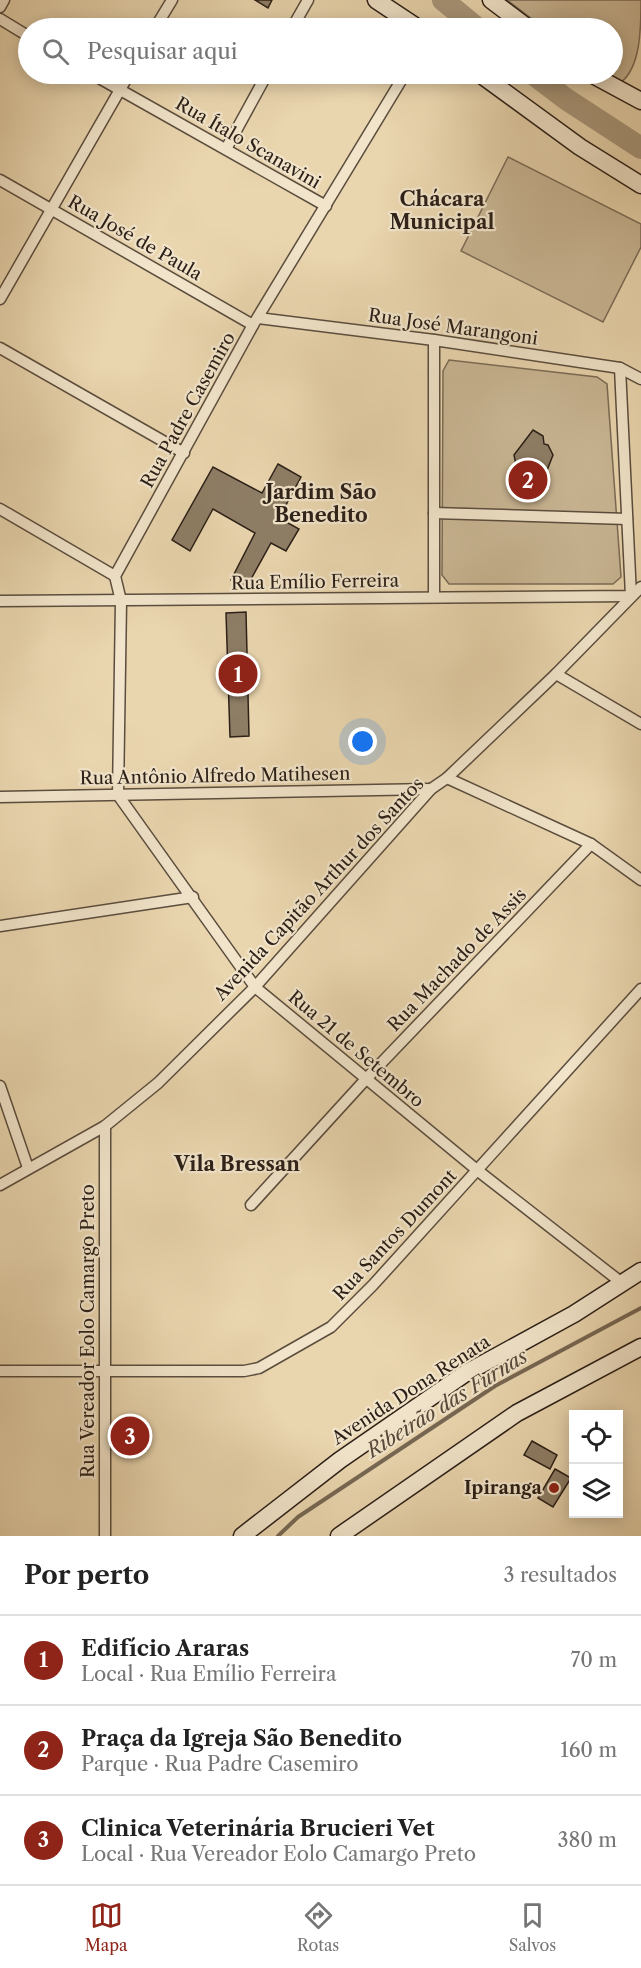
<!DOCTYPE html>
<html lang="pt">
<meta charset="utf-8">
<style>
:root{--surface:#fff;--page:#f6f6f6;--text:#222;--muted:#767676;--line:#e0e0e0;--accent:#8f2418}
body{margin:0;font-family:"Libre Caslon Text",serif;background:var(--page);color:var(--text)}
.controls{position:absolute;right:18px;bottom:18px;display:grid;overflow:hidden;border-radius:0px;box-shadow:0 3px 15px #0003}
.controls button{width:54px;height:54px;display:grid;place-items:center;padding:0;border:0;border-bottom:2px solid var(--line);background:var(--surface);color:var(--text);font:30px sans-serif}
.you{position:absolute;left:363px;top:742px;width:21px;height:21px;margin:-15px;border:4px solid #fff;border-radius:50%;background:#1a73e8;box-shadow:0 0 0 9px #1a73e833}
.badge{display:grid;place-items:center;width:39px;height:39px;border-radius:50%;background:var(--accent);color:#fff;font-size:20px;font-weight:700}
.pin{position:absolute;translate:-50% -50%;border:3px solid #fff;box-shadow:0 2px 6px #0006}
.list{margin:0;padding:0;list-style:none}
h2{display:flex;justify-content:space-between;align-items:center;height:78px;margin:0;padding:0 24px;font-size:26px}
h2 small{font-size:20px;font-weight:400;color:var(--muted)}
.list li{display:grid;grid-template-columns:39px 1fr auto;gap:18px;align-items:center;box-sizing:border-box;height:90px;padding:0 24px;border-top:2px solid var(--line)}
.list b{display:block;font-size:22px;white-space:nowrap}
.list p{margin:0;font-size:20px;white-space:nowrap;color:var(--muted)}
.list em{font-size:20px;font-style:normal;color:var(--muted)}
.icon{flex:none;width:33px;height:33px;fill:none;stroke:currentColor;stroke-width:2;stroke-linecap:round;stroke-linejoin:round}
.map{position:relative;flex:none;width:641px;height:1536px;overflow:hidden}
.search{position:absolute;background:var(--surface);box-shadow:0 3px 15px #0003;left:18px;right:18px;top:18px;height:66px;display:flex;align-items:center;gap:15px;box-sizing:border-box;padding:0 21px;border-radius:33px;color:var(--muted);font-size:22px}
.sheet{height:348px;background:var(--surface)}
nav{display:flex;justify-content:space-around;align-items:center;box-sizing:border-box;height:84px;border-top:2px solid var(--line);background:var(--surface);font-size:16px;color:var(--muted)}
nav a{display:grid;justify-items:center;gap:3px}
nav .on{color:var(--accent)}
.map>svg:first-child{display:block}
.green{fill:#c9b694;stroke:#7a6b56;stroke-width:1.5}
.lines{fill:none;stroke-linecap:round;stroke-linejoin:round}
.stream{stroke:#776753;stroke-width:4}
.river{stroke:#a9977b;stroke-width:22}
.building{fill:#8e7e66;stroke:#2c2018;stroke-width:1.5}
.minor-casing{stroke:#5b4d3e;stroke-width:13}
.secondary-casing{stroke:#2c2018;stroke-width:19}
.minor{stroke:#f1e4ca;stroke-width:10}
.secondary{stroke:#f1e4ca;stroke-width:16}
.poi-dot{fill:#8f2418;stroke:#f1e4ca;stroke-width:2}
.labels{text-anchor:middle;dominant-baseline:central;stroke-width:4.5;stroke-linejoin:round;paint-order:stroke}
.street-label{font-size:18px;fill:#2c2018;stroke:#f1e4ca}
.poi-label{font-size:18px;font-weight:bold;fill:#2c2018;stroke:#f1e4ca;text-anchor:end}
.neighbourhood-label{font-size:20px;font-weight:bold;fill:#2c2018;stroke:#f1e4ca}
.water-label{font-size:20px;font-style:italic;fill:#584a3b;stroke:#f1e4ca}
</style>
<div class="map">
<svg width="641" height="1536" viewBox="0 0 641 1536">
<rect width="100%" height="100%" fill="#e9d5ae"/>
<filter id="stains"><feTurbulence type="fractalNoise" baseFrequency=".00333" numOctaves="4"/><feColorMatrix values="0 0 0 0 .2 0 0 0 0 .09 0 0 0 0 .02 0 0 0 .5 -.17"/></filter>
<radialGradient id="worn" r=".72"><stop offset=".6" stop-color="#630" stop-opacity="0"/><stop offset="1" stop-color="#630" stop-opacity=".3"/></radialGradient>
<g class="green">
<path d="M507,0h134c0,27 0,68 -21,83l-14,-9h6v-46h-68z"/>
<polygon points="508,157 641,224 641,247 603,322 461,251"/>
<polygon points="449,360 597,377 607,384 621,577 613,584 449,584 442,575 443,371"/>
</g>
<g class="lines">
<polyline class="stream" points="278,1536 298,1517 495,1386 641,1308"/>
<g class="river">
<polyline points="443,0 477,28"/>
<polyline points="533,74 566,99 641,148"/>
</g>
</g>
<g class="building">
<polygon points="255,0 272,0 268,8"/>
<polygon points="533,430 543,436 544,444 548,445 553,455 538,493 521,489 514,455"/>
<polygon points="278,464 301,477 279,518 299,529 286,551 271,543 246,588 231,580 255,533 213,509 190,551 172,540 213,467 262,493"/>
<polygon points="246,612 249,736 230,737 226,613"/>
<polygon points="142,1428 142,1444 118,1444 118,1429"/>
<polygon points="532,1441 557,1455 550,1469 524,1455"/>
<polygon points="555,1469 571,1478 553,1507 538,1498"/>
</g>
<g class="lines">
<defs>
<g id="minor">
<polyline points="0,7 4,0"/>
<polyline points="0,19 28,36"/>
<polyline points="155,28 172,0"/>
<polyline points="292,28 308,0"/>
<polyline points="92,74 326,206"/>
<polyline points="405,74 253,325 115,576 121,601 118,795 255,987 477,1170 622,1283"/>
<polyline points="226,149 267,74"/>
<polyline points="0,180 253,325"/>
<polyline points="0,299 129,74"/>
<polyline points="258,318 434,340 620,368 641,379"/>
<polyline points="434,340 434,597"/>
<polyline points="0,348 184,453"/>
<polyline points="0,509 115,576"/>
<polyline points="434,513 627,519"/>
<polyline points="0,601 631,596 620,368"/>
<polyline points="556,674 641,724"/>
<polyline points="447,778 591,844 641,880"/>
<polyline points="0,797 431,789"/>
<polyline points="0,926 193,897"/>
<polyline points="0,1086 28,1168"/>
<polyline points="105,1126 105,1536"/>
<polyline points="0,1185 105,1126 158,1083 255,987 431,789 447,778 556,674 641,587"/>
<polyline points="251,1205 366,1079 591,844"/>
<polyline points="0,1371 244,1371 259,1368 331,1327 373,1285 641,989"/>
</g>
<g id="secondary">
<polyline points="376,0 418,28"/>
<polyline points="491,0 528,28"/>
<polyline points="480,74 580,147 641,185"/>
<polyline points="591,74 641,101"/>
<polyline points="242,1536 340,1460 466,1373 574,1314 641,1271"/>
<polyline points="339,1536 517,1413 641,1347"/>
</g>
</defs>
<use href="#minor" class="minor-casing"/>
<use href="#secondary" class="secondary-casing"/>
<use href="#minor" class="minor"/>
<use href="#secondary" class="secondary"/>
</g>
<circle class="poi-dot" cx="554" cy="1488" r="6"/>
<g class="labels">
<g class="street-label">
<text transform="translate(248 143) rotate(30)">Rua Ítalo Scanavini</text>
<text transform="translate(135 238) rotate(30)">Rua José de Paula</text>
<text transform="translate(453 327) rotate(8)">Rua José Marangoni</text>
<text transform="translate(188 410) rotate(-61)">Rua Padre Casemiro</text>
<text transform="translate(315 582) rotate(-1)">Rua Emílio Ferreira</text>
<text transform="translate(215 776) rotate(-1)">Rua Antônio Alfredo Matihesen</text>
<text transform="translate(319 889) rotate(-47)">Avenida Capitão Arthur dos Santos</text>
<text transform="translate(457 960) rotate(-46)">Rua Machado de Assis</text>
<text transform="translate(356 1049) rotate(40)">Rua 21 de Setembro</text>
<text transform="translate(395 1235) rotate(-47)">Rua Santos Dumont</text>
<text transform="translate(88 1331) rotate(-90)">Rua Vereador Eolo Camargo Preto</text>
<text transform="translate(411 1390) rotate(-33)">Avenida Dona Renata</text>
</g>
<g class="poi-label">
<text x="542" y="1488">Ipiranga</text>
</g>
<g class="neighbourhood-label">
<text x="442" y="199">Chácara<tspan x="442" dy="23">Municipal</tspan></text>
<text x="321" y="492">Jardim São<tspan x="321" dy="23">Benedito</tspan></text>
<text x="237" y="1164">Vila Bressan</text>
</g>
<g class="water-label">
<text transform="translate(447 1403) rotate(-32)">Ribeirão das Furnas</text>
</g>
</g>
<rect width="100%" height="100%" filter="url(#stains)"/>
<rect width="100%" height="100%" fill="url(#worn)"/>
</svg>
<div class="controls">
<button><svg class="icon" aria-label="locate" viewBox="0 0 24 24"><circle cx="12" cy="12" r="6"/><path d="M12 2v4M12 18v4M2 12h4M18 12h4"/></svg></button>
<button><svg class="icon" aria-label="layers" viewBox="0 0 24 24"><path d="M12 4l9 5-9 5-9-5zM3 14l9 5 9-5"/></svg></button>
</div>
<div class="you"></div>
<div class="pin badge" style="left:238px;top:674px">1</div>
<div class="pin badge" style="left:528px;top:480px">2</div>
<div class="pin badge" style="left:130px;top:1436px">3</div>
<div class="search"><svg class="icon" aria-label="search" viewBox="0 0 24 24"><circle cx="10" cy="10" r="6"/><path d="M15 15l6 6"/></svg>Pesquisar aqui</div>
</div>
<section class="sheet">
<h2>Por perto<small>3 resultados</small></h2>
<ul class="list">
<li><span class="badge">1</span><div><b>Edifício Araras</b><p>Local · Rua Emílio Ferreira</p></div><em>70 m</em></li>
<li><span class="badge">2</span><div><b>Praça da Igreja São Benedito</b><p>Parque · Rua Padre Casemiro</p></div><em>160 m</em></li>
<li><span class="badge">3</span><div><b>Clinica Veterinária Brucieri Vet</b><p>Local · Rua Vereador Eolo Camargo Preto</p></div><em>380 m</em></li>
</ul>
</section>
<nav>
<a class="on"><svg class="icon" aria-label="map" viewBox="0 0 24 24"><path d="M3 6l6-2 6 2 6-2v14l-6 2-6-2-6 2zM9 4v14M15 6v14"/></svg>Mapa</a>
<a><svg class="icon" aria-label="directions" viewBox="0 0 24 24"><path d="M12 3l9 9-9 9-9-9zM9 14v-3h6M13 9l2 2-2 2"/></svg>Rotas</a>
<a><svg class="icon" aria-label="saved" viewBox="0 0 24 24"><path d="M7 4h10v16l-5-4-5 4z"/></svg>Salvos</a>
</nav>
